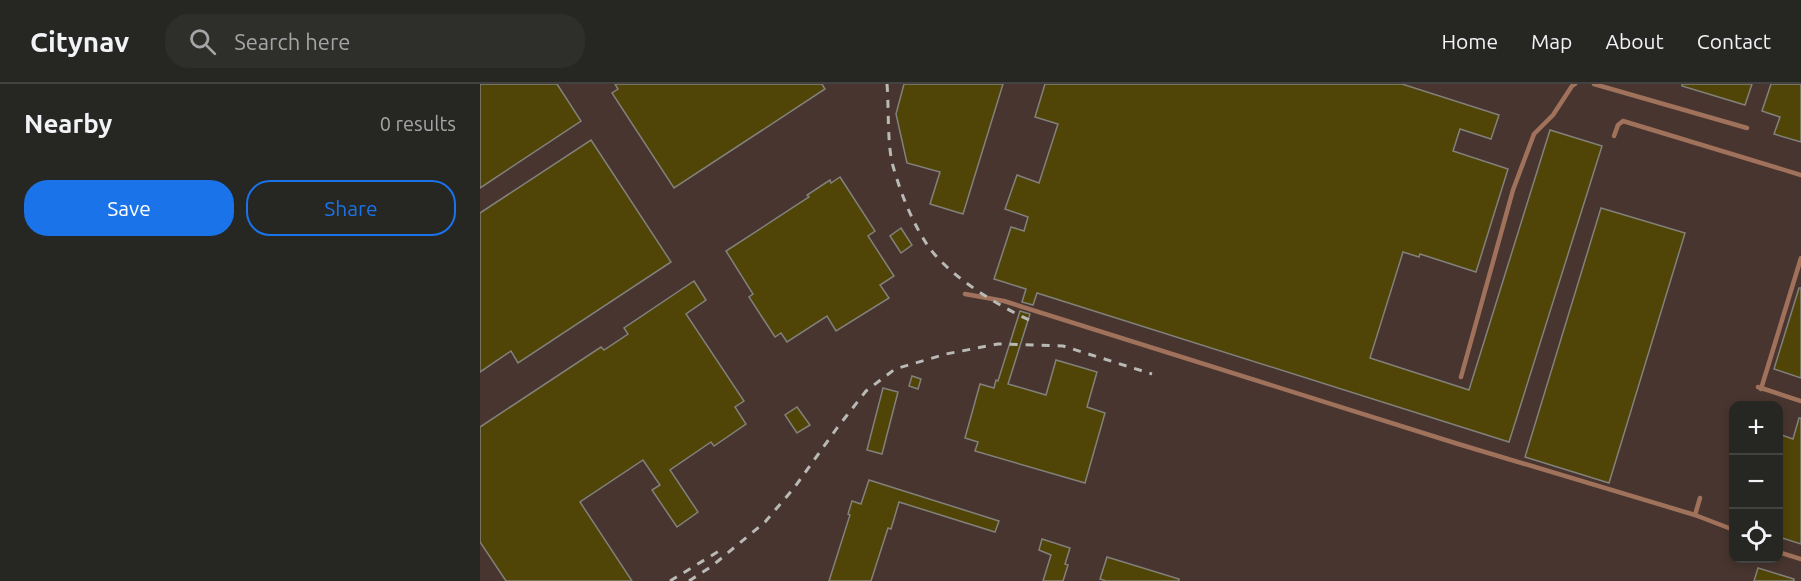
<!DOCTYPE html>
<meta charset="utf-8">
<style>
:root{--surface:#262623;--page:#2e2e2b;--text:#f1f3f6;--muted:#a4a5a6;--line:#424341;--accent:#1a73e8}
body{margin:0;font-family:Ubuntu,sans-serif;background:var(--page);color:var(--text)}
.controls{position:absolute;right:18px;bottom:18px;display:grid;overflow:hidden;border-radius:12px;box-shadow:0 3px 9px #0003}
.controls button{width:54px;height:54px;display:grid;place-items:center;padding:0;border:0;border-bottom:2px solid var(--line);background:var(--surface);color:var(--text);font:30px sans-serif}
.list{margin:0;padding:0;list-style:none}
h2{display:flex;justify-content:space-between;align-items:center;height:78px;margin:0;padding:0 24px;font-size:26px}
h2 small{font-size:20px;font-weight:400;color:var(--muted)}
.actions{display:flex;gap:12px;padding:18px 24px}
.actions a{flex:1;padding:14px 0;border:2px solid var(--accent);border-radius:24px;text-align:center;font-size:21px;color:var(--accent)}
.actions .main{background:var(--accent);color:#fff}
.icon{flex:none;width:33px;height:33px;fill:none;stroke:currentColor;stroke-width:2;stroke-linecap:round;stroke-linejoin:round}
.map{position:relative;flex:none;width:1321px;height:497px;overflow:hidden}
header{display:flex;align-items:center;gap:36px;box-sizing:border-box;height:84px;padding:0 30px;background:var(--surface);border-bottom:2px solid var(--line)}
header strong{font-size:28px}
nav{display:flex;gap:33px;margin-inline-start:auto;font-size:21px}
.search{width:420px;height:54px;background:var(--page);display:flex;align-items:center;gap:15px;box-sizing:border-box;padding:0 21px;border-radius:24px;color:var(--muted);font-size:22px}
main{display:flex}
aside{flex:1;background:var(--surface)}
.map>svg:first-child{display:block}
.industrial{fill:#48352f;fill-rule:evenodd}
.building{fill:#504407;stroke:#82817c;stroke-width:1.5}
.lines{fill:none;stroke-linecap:round;stroke-linejoin:round}
.lane{stroke:#a1725b;stroke-width:4.5}
.rail{stroke:#b9b9b6;stroke-width:3;stroke-dasharray:8 8;stroke-linecap:butt}
</style>
<header>
<strong>Citynav</strong>
<div class="search"><svg class="icon" aria-label="search" viewBox="0 0 24 24"><circle cx="10" cy="10" r="6"/><path d="M15 15l6 6"/></svg>Search here</div>
<nav><a>Home</a><a>Map</a><a>About</a><a>Contact</a></nav>
</header>
<main>
<aside>
<h2>Nearby<small>0 results</small></h2>
<ul class="list">
</ul>
<div class="actions"><a class="main">Save</a><a>Share</a></div>
</aside>
<div class="map">
<svg width="1321" height="497" viewBox="0 0 1321 497">
<rect width="100%" height="100%" fill="#33332f"/>
<path class="industrial" d="M0,0h1321v497h-1321zM1254,322h44v152h-44z"/>
<g class="building">
<polygon points="0,0 77,0 101,37 0,104"/>
<polygon points="135,0 342,0 345,5 194,104 132,9 138,5"/>
<polygon points="424,0 523,0 483,130 450,120 460,88 427,79 416,30"/>
<polygon points="565,0 922,0 1019,31 1011,55 980,45 973,67 1028,85 996,188 940,170 939,173 923,168 890,274 989,306 1070,46 1122,62 1029,358 557,209 553,221 542,218 546,205 514,195 531,143 544,147 548,133 525,125 537,91 559,99 578,40 555,33"/>
<polygon points="1202,0 1272,0 1265,21 1202,2"/>
<polygon points="1291,0 1321,0 1321,58 1294,50 1300,33 1282,27"/>
<polygon points="111,56 191,178 38,279 31,267 0,288 0,129"/>
<polygon points="360,93 395,147 388,152 414,192 400,201 409,214 356,247 347,232 307,258 301,249 295,253 269,213 273,210 246,167 329,113 327,111 350,96 351,99"/>
<polygon points="1121,124 1205,149 1129,399 1045,373"/>
<polygon points="421,144 432,161 421,169 410,152"/>
<polygon points="214,197 226,216 206,230 264,317 255,323 266,340 234,362 231,358 190,386 218,428 197,443 172,406 180,401 163,376 100,418 152,497 26,497 0,458 0,343 121,263 124,266 148,250 144,244"/>
<polygon points="1319,204 1321,204 1321,294 1294,285"/>
<polygon points="540,227 550,230 528,300 566,311 576,276 617,288 607,323 625,329 605,399 495,367 498,358 485,354 500,300 514,304 516,296 518,297"/>
<polygon points="432,292 441,295 438,305 429,302"/>
<polygon points="403,304 418,308 402,370 387,366"/>
<polygon points="317,323 330,341 317,349 305,331"/>
<polygon points="1319,334 1321,334 1321,460 1299,453 1299,350 1313,355"/>
<polygon points="389,396 519,437 515,448 419,418 411,445 408,444 391,497 349,497 370,431 368,430 372,417 381,420"/>
<polygon points="562,455 590,464 585,480 588,481 583,497 563,497 571,471 559,466"/>
<polygon points="627,473 699,495 699,497 626,497 620,495"/>
<polygon points="1278,484 1314,495 1314,497 1274,497"/>
</g>
<g class="lines">
<g class="lane">
<polyline points="1114,0 1267,44"/>
<polyline points="1134,52 1138,41 1143,37 1321,91"/>
<polyline points="485,210 524,217 975,359 1215,431 1254,446"/>
<polyline points="981,293 1033,106 1054,50 1073,31 1092,2 1095,0"/>
<polyline points="1278,303 1321,317"/>
<polyline points="1281,305 1321,174"/>
<polyline points="1215,431 1220,414"/>
<polyline points="1298,468 1321,475"/>
</g>
<g class="rail">
<path d="M407,0c2,24 0,61 6,82 8,28 19,56 35,80 22,31 73,62 108,77"/>
<polyline points="190,497 244,464"/>
<polyline points="209,497 232,482 285,438 314,404 357,344 386,307 415,285 466,270 518,260 583,262 672,290"/>
</g>
</g>
</svg>
<div class="controls">
<button>+</button>
<button>−</button>
<button><svg class="icon" aria-label="locate" viewBox="0 0 24 24"><circle cx="12" cy="12" r="6"/><path d="M12 2v4M12 18v4M2 12h4M18 12h4"/></svg></button>
</div>
</div>
</main>
